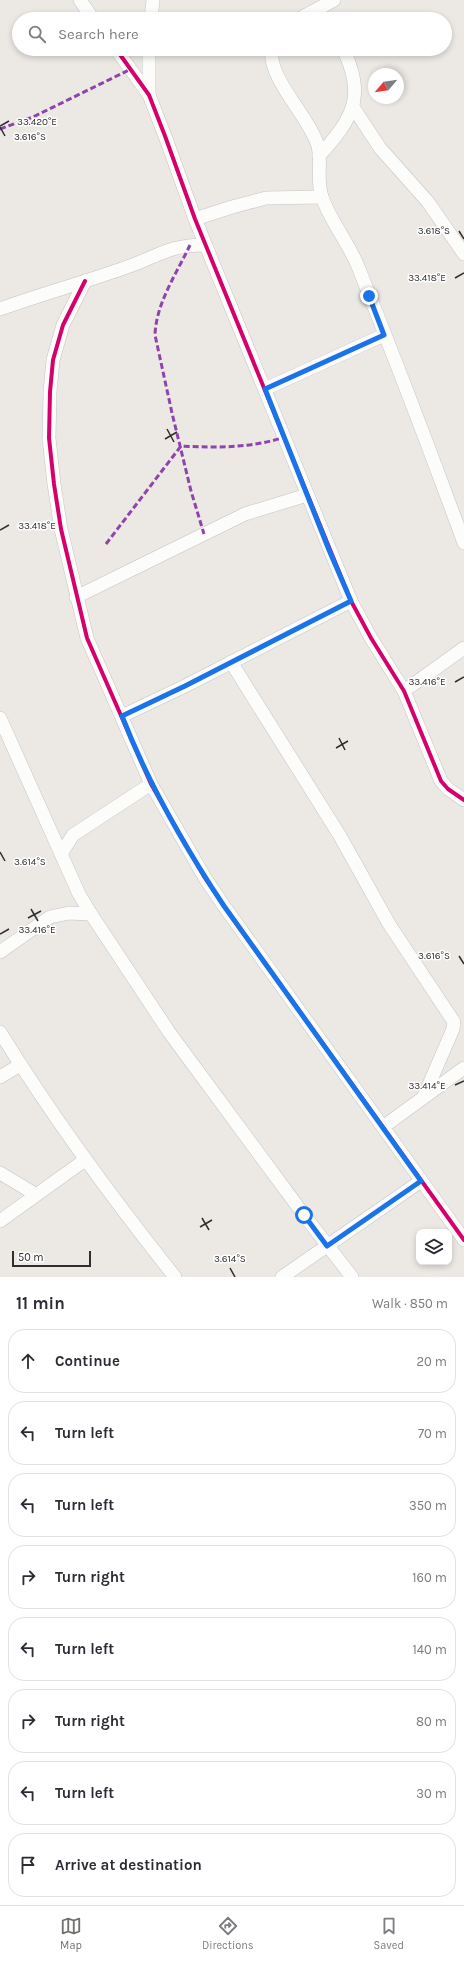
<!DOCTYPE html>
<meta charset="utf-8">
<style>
:root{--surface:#fff;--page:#f2f2f3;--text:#2b2b33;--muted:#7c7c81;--line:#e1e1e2;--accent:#706f6e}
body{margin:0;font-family:Karla,sans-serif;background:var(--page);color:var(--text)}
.controls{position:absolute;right:12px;bottom:12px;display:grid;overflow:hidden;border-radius:8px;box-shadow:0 2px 6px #0003}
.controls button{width:36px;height:36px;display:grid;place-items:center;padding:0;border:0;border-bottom:1px solid var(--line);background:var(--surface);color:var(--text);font:20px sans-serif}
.compass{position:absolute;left:368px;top:68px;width:36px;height:36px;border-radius:50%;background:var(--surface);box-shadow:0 2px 6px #0003;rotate:241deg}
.scale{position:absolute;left:12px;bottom:10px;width:79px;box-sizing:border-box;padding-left:4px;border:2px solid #2e2e2e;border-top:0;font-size:11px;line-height:14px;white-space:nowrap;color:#2e2e2e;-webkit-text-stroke:3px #fff;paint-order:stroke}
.stop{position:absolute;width:12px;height:12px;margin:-9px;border:3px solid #1a73e8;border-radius:50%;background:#fff}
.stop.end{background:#1a73e8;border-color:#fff;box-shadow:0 1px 4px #0008}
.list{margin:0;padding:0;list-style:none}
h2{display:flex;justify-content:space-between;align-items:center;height:52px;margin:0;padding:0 16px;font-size:17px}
h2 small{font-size:13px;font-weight:400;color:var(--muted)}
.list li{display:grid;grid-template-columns:26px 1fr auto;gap:12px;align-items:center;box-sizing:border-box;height:64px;margin:0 8px 8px;padding:0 8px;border:1px solid var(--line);border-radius:16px}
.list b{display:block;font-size:15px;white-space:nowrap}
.list em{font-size:13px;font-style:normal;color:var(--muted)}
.icon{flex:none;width:22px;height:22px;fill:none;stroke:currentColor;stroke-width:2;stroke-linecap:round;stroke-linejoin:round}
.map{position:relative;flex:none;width:464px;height:1277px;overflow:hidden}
.search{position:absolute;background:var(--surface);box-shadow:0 2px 6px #0003;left:12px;right:12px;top:12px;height:44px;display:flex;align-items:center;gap:10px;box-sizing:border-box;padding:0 14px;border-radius:22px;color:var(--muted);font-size:15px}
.sheet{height:628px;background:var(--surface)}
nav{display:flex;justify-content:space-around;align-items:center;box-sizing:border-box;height:56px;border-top:1px solid var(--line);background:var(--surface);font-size:11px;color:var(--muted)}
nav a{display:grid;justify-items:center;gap:2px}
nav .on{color:var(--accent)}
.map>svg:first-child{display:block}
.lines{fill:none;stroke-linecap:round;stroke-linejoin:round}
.street-casing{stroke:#c5c4c5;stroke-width:14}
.street{stroke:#fcfcfb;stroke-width:13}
.quiet{stroke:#8e44ad;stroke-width:3;stroke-dasharray:6 3;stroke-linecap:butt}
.cycleway-casing{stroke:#fff;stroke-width:6}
.cycleway{stroke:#d6006c;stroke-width:4}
.route{stroke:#1a73e8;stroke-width:5}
.ticks{fill:none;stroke:#2e2e2e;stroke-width:1.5}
.ticks-label{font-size:10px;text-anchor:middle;fill:#2e2e2e;stroke:#fff;stroke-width:3;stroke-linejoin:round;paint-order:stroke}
</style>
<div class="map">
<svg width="464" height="1277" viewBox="0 0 464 1277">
<rect width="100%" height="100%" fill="#ece8e4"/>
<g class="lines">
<defs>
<g id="street">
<polyline points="80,0 93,19"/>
<polyline points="151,19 153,0"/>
<polyline points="299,19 334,0"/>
<polyline points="116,49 149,95 165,136 195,219 351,601 371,638 404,691 441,781 448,789 464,800"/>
<path d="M272,49c-5,29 37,67 46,97 4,16 -2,34 4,51 8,23 25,44 35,67 37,92 73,186 107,279"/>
<polyline points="149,95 149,49"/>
<polyline points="353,107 380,148 428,202 464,254"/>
<path d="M319,156c33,-37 48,-59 24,-107"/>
<polyline points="195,219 232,207 266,198 322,197"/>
<polyline points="85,281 63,325 53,360 50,392 49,438 54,484 61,529 87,638 101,670 151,784 205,878 224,906 464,1240"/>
<path d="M0,309c42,-15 85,-27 127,-42 32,-11 42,-22 78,-22"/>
<polyline points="265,389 384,335"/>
<polyline points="76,597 245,514 307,495"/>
<polyline points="231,662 340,836 389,924 454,1022 453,1029 424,1096"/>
<polyline points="404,691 464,648"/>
<polyline points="122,716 185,686 351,601"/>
<polyline points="0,718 79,894 91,914 169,1032 304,1215 352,1277"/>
<polyline points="61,854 73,835 151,784"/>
<polyline points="0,952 50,917 69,913 91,914"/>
<path d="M0,1032c53,86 112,166 175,245"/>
<polyline points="0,1077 20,1065"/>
<polyline points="383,1127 464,1068"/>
<polyline points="0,1173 35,1194"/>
<polyline points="0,1221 85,1160"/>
<polyline points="282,1277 421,1181"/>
</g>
</defs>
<use href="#street" class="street-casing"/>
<use href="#street" class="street"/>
<g class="quiet">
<polyline points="0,129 33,117 131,69"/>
<path d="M190,245c-13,28 -34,58 -35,90l17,78 19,78 13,43"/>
<path d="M106,544l75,-98c36,2 70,2 104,-9"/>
</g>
<defs>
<g id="cycleway">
<polyline points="116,49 149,95 165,136 195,219 351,601 371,638 404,691 441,781 448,789 464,800"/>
<polyline points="85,281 63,325 53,360 50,392 49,438 54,484 61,529 87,638 101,670 151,784 205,878 224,906 464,1240"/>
</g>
</defs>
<use href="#cycleway" class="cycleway-casing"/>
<use href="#cycleway" class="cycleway"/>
</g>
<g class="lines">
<path class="route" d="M304,1215l23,31 94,-65 -197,-275c-40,-60 -76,-123 -102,-190l63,-30 166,-85 -22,-51 -64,-161 119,-54 -15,-39"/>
</g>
<path class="ticks" d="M0,126l9,-5M0,127l5,9M459,231l5,8M455,278l9,-5M167,429l7,13M165,439l12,-7M0,530l9,-5M455,682l9,-5M339,738l6,12M336,748l12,-7M0,852l5,9M31,909l7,12M28,918l13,-7M0,934l9,-5M459,956l5,8M455,1085l9,-4M202,1218l7,12M200,1227l12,-7M230,1268l5,9"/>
<g class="ticks-label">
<text x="37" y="125">33.420°E</text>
<text x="30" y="140">3.616°S</text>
<text x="434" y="234">3.618°S</text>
<text x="427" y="281">33.418°E</text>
<text x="37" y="529">33.418°E</text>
<text x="427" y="685">33.416°E</text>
<text x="30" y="865">3.614°S</text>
<text x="37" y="933">33.416°E</text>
<text x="434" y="959">3.616°S</text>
<text x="427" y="1089">33.414°E</text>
<text x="230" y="1262">3.614°S</text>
</g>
</svg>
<div class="controls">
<button><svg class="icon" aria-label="layers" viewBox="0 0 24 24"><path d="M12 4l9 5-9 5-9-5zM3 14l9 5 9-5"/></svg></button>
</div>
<svg class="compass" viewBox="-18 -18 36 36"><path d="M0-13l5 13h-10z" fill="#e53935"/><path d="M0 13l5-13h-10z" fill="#7c7c81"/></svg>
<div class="scale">50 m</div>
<div class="stop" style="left:304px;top:1215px"></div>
<div class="stop end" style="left:369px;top:296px"></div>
<div class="search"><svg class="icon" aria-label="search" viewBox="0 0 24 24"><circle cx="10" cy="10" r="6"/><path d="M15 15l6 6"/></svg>Search here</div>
</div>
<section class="sheet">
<h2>11 min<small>Walk · 850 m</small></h2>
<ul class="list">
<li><svg class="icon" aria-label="ahead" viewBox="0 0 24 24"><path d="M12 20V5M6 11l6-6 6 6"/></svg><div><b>Continue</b></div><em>20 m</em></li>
<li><svg class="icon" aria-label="left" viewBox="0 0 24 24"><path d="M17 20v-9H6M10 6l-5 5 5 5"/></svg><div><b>Turn left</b></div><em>70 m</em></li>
<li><svg class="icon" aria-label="left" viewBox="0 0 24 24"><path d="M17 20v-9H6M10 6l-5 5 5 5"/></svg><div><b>Turn left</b></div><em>350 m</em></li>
<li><svg class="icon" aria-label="right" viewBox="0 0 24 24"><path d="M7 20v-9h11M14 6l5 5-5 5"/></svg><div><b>Turn right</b></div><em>160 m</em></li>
<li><svg class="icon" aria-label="left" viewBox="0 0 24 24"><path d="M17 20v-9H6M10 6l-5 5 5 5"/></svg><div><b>Turn left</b></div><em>140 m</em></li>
<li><svg class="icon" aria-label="right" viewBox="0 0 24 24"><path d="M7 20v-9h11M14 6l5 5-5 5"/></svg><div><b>Turn right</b></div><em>80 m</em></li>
<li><svg class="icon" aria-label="left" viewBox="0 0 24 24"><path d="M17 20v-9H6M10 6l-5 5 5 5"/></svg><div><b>Turn left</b></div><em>30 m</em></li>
<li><svg class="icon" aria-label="arrive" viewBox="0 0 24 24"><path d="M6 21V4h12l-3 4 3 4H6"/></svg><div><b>Arrive at destination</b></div></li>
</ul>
</section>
<nav>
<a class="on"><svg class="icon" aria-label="map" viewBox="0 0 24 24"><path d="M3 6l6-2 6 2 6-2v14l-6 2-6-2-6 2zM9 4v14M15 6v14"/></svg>Map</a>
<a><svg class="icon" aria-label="directions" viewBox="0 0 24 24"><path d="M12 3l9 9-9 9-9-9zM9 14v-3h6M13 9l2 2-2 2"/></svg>Directions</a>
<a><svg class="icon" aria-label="saved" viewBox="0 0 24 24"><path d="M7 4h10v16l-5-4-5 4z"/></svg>Saved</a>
</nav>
